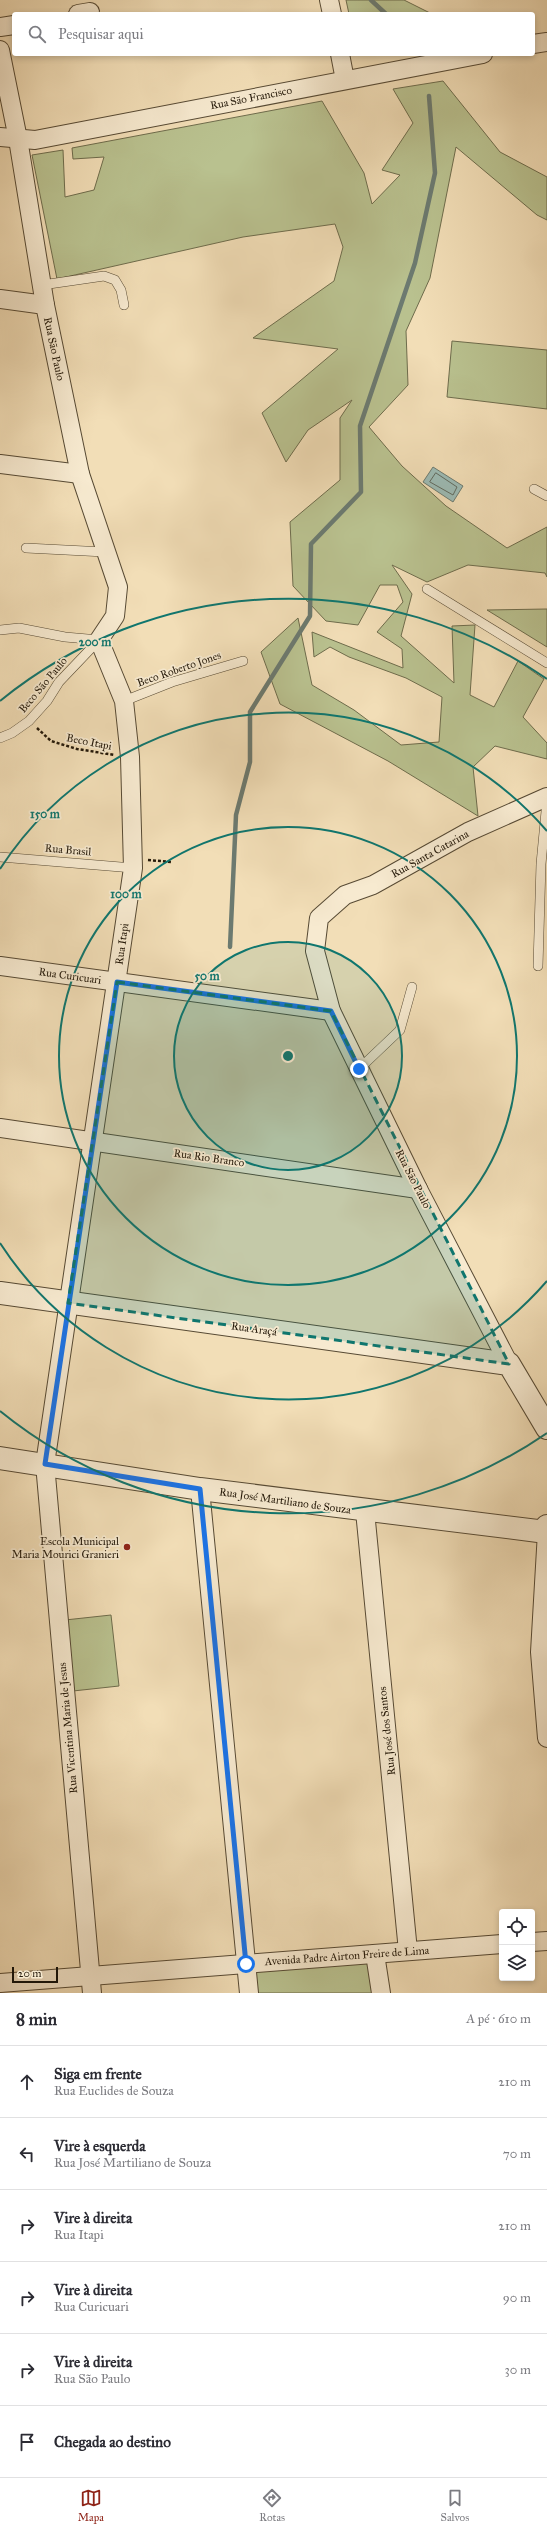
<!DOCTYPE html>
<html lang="pt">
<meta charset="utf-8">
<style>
:root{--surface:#fff;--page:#f2f2f3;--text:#2b2b33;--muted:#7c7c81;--line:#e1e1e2;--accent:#8f2418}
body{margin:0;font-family:"IM FELL Great Primer",serif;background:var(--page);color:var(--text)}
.controls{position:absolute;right:12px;bottom:12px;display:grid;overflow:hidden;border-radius:4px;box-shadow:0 2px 6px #0003}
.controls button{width:36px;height:36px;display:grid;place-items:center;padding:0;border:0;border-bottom:1px solid var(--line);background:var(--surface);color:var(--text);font:20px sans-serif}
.scale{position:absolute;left:12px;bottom:10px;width:46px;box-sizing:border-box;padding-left:4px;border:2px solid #231809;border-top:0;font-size:11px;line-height:14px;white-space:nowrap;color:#231809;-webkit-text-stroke:3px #f7ead0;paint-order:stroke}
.stop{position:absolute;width:12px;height:12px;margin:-9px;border:3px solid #1a73e8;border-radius:50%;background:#fff}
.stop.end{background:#1a73e8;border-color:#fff;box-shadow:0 1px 4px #0008}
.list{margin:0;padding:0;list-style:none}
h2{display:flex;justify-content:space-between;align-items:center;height:52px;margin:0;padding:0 16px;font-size:17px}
h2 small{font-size:13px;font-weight:400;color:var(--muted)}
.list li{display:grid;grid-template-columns:26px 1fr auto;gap:12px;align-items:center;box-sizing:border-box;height:72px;padding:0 16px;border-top:1px solid var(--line)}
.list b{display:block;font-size:15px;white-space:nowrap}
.list p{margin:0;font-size:13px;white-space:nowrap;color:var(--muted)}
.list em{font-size:13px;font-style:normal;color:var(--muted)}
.icon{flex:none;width:22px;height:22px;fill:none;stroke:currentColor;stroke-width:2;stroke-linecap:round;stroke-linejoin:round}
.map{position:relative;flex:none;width:547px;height:1993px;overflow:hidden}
.search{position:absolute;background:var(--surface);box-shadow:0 2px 6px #0003;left:12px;right:12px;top:12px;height:44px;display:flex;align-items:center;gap:10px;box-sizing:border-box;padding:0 14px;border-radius:4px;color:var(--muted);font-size:15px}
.sheet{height:484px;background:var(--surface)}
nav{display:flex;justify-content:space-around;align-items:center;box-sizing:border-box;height:56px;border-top:1px solid var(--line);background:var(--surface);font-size:11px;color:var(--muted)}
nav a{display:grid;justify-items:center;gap:2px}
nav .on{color:var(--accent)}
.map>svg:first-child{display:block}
.green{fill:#b9c18f;stroke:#6e6c4c}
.water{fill:#9cbbb5;stroke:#6c7a70}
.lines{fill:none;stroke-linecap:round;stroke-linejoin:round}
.shore{stroke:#606a5f;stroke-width:1}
.stream{stroke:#6c7a70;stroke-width:4.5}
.service-casing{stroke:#574a34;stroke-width:10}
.minor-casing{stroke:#574a34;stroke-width:20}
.tertiary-casing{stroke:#574a34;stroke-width:24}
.path{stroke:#231809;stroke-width:2.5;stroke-dasharray:3 2;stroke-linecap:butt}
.service{stroke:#f7ead0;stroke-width:9}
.minor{stroke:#f7ead0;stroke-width:18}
.tertiary{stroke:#f7ead0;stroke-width:22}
.route{stroke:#1a73e8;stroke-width:5}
.marked{fill:#0f766e;fill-opacity:0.2;stroke:#0f766e;stroke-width:3;stroke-dasharray:8 5;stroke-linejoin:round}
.ring{fill:none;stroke:#0f766e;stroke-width:2}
.poi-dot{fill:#8f2418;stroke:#f7ead0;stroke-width:1.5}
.labels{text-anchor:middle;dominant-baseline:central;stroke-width:3.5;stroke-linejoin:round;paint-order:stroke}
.street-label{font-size:11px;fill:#231809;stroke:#f7ead0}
.poi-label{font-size:11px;fill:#231809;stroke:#f7ead0;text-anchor:end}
.centre{fill:#0f766e;stroke:#f7ead0;stroke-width:2}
.ring-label{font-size:12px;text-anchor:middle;font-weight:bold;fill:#0f766e;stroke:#f7ead0;stroke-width:3.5;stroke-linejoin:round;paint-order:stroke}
</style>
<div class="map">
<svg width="547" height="1993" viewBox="0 0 547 1993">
<rect width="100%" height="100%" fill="#f2deb7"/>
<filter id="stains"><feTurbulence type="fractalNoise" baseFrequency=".005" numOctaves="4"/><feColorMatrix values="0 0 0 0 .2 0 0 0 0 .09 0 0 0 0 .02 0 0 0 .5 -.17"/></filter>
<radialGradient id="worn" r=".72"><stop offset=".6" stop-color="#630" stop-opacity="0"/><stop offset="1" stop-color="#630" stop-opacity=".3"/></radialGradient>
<g class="green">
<polygon points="346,0 404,0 432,14 349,14"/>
<polygon points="443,81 500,152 547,177 547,220 537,215 456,147 430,278 406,331 408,385 369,427 402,466 446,506 507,548 547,527 547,577 545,573 468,565 427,582 392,565 412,594 401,636 454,683 452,626 475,625 470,695 494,707 518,661 544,679 523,717 547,743 547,759 495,746 473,767 478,816 388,761 280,704 261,652 298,618 312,685 354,710 401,745 439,742 442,697 406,678 349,657 330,647 314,657 312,632 403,668 402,649 377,632 403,602 397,585 380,585 358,625 326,621 293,586 290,522 340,480 340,418 352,400 308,430 286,462 262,413 338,349 253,338 334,281 343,247 335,224 243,237 57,279 32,155 63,150 65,197 94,190 104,157 73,159 72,148 322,101 364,173 372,204 400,175 382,170 413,123 393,89"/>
<polygon points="452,341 547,350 547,409 447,397"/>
<polygon points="547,609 547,647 487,610"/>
<polygon points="111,1615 119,1686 73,1691 65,1620"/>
<polygon points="368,1961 373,1993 255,1993 252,1972"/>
</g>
<polygon class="water" points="433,467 463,486 453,502 423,482"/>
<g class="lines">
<polygon class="shore" points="436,473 457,487 453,495 430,482"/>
<g class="stream">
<polyline points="371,0 386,14"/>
<polyline points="230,947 236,815 250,762 250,712 310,616 311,544 361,492 360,426 415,263 435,173 429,96"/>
</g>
<defs>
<g id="service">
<polyline points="42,285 104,276 115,280 121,290 124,305"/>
<polyline points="534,489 547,496"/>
<polyline points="26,548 105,552"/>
<polyline points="427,589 547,663"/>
<polyline points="0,630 19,628 65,637 99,640"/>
<polyline points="124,701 172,682 243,661"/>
<polyline points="0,738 12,733 29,721 47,701 59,682 99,640"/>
<polyline points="0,857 133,868"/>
<polyline points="538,966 541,864 547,801"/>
<polyline points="359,1069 400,1030 412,987"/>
</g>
<g id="minor">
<polyline points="329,0 332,14"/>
<polyline points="78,14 90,12"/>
<polyline points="0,27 14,25"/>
<polyline points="533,44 547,42"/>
<polyline points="0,50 18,139 45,305 80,474 118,587 115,616 99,640 124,701 130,757 133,868 45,1464 92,1993"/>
<polyline points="340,54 345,80"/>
<polyline points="0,137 35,140 483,54"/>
<polyline points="0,299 45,305"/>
<polyline points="0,464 80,474"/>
<polyline points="0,966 331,1011"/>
<polyline points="0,1128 418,1189"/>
<polyline points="509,1364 418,1189 331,1011 315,951 319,918 345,895 373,885 468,832 547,797"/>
<polyline points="200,1489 249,1993"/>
<polyline points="365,1511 408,1951"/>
<polyline points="547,1532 540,1652 547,1738"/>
<polyline points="532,1942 547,1941"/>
<polyline points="375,1954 381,1993"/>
<polyline points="0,1983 502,1944"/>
</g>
<g id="tertiary">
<polyline points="0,1293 509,1364 547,1428"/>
<polyline points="0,1458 200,1489 546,1532 547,1526"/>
</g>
</defs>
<use href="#service" class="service-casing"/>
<use href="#minor" class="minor-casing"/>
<use href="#tertiary" class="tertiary-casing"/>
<g class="path">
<polyline points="37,728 51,741 77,749 115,755"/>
<polyline points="148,860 172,862"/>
</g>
<use href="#service" class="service"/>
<use href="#minor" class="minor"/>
<use href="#tertiary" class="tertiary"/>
</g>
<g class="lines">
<polyline class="route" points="246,1964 200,1489 45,1464 117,982 331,1011 359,1069"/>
</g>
<path class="marked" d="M117,982l214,29 178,353 -441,-61z"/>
<circle cx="288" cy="1056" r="114" fill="#0f766e" fill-opacity=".12"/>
<g class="ring">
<circle cx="288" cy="1056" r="114"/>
<circle cx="288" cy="1056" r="229"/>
<path d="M547 1281A343 343 0 0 1 0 1243M0 869A343 343 0 0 1 547 831"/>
<path d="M547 1433A457 457 0 0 1 0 1411M0 701A457 457 0 0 1 547 679"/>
</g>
<circle class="poi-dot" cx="127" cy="1547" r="4"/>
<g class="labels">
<g class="street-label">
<text transform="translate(251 98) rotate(-11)">Rua São Francisco</text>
<text transform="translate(54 349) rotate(78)">Rua São Paulo</text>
<text transform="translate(179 669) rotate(-19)">Beco Roberto Jones</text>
<text transform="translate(43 685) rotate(-50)">Beco São Paulo</text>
<text transform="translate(89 742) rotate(11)">Beco Itapi</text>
<text transform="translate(68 850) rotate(5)">Rua Brasil</text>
<text transform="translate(430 854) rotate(-29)">Rua Santa Catarina</text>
<text transform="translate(122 944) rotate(-82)">Rua Itapi</text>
<text transform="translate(70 976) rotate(8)">Rua Curicuari</text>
<text transform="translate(209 1158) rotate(8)">Rua Rio Branco</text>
<text transform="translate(413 1179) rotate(63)">Rua São Paulo</text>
<text transform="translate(254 1329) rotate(8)">Rua Araçá</text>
<text transform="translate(285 1501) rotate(8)">Rua José Martiliano de Souza</text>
<text transform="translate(68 1728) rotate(-95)">Rua Vicentina Maria de Jesus</text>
<text transform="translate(387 1731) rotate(-96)">Rua José dos Santos</text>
<text transform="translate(347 1956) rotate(-4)">Avenida Padre Airton Freire de Lima</text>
</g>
<g class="poi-label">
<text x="119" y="1541">Escola Municipal<tspan x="119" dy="13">Maria Mourici Granieri</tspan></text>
</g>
</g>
<circle cx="288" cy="1056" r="6" class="centre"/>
<g class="ring-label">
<text x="95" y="646">200 m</text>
<text x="45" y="818">150 m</text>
<text x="126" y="898">100 m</text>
<text x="207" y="980">50 m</text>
</g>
<rect width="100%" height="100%" filter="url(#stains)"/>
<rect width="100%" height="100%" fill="url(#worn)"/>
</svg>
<div class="controls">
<button><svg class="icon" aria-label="locate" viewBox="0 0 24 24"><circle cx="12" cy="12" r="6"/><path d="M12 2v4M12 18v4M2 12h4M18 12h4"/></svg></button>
<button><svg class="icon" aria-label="layers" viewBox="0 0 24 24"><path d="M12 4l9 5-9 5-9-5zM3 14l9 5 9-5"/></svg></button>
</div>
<div class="scale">20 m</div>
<div class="stop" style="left:246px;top:1964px"></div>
<div class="stop end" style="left:359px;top:1069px"></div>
<div class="search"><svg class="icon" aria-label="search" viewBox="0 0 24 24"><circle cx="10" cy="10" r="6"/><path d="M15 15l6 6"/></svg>Pesquisar aqui</div>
</div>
<section class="sheet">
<h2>8 min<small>A pé · 610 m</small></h2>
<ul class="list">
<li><svg class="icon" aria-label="ahead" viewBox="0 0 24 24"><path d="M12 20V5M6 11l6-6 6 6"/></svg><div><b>Siga em frente</b><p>Rua Euclides de Souza</p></div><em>210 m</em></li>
<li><svg class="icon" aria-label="left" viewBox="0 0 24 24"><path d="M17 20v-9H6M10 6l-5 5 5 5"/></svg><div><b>Vire à esquerda</b><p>Rua José Martiliano de Souza</p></div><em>70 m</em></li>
<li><svg class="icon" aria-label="right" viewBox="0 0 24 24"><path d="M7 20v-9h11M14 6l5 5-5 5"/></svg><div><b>Vire à direita</b><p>Rua Itapi</p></div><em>210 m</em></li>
<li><svg class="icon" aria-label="right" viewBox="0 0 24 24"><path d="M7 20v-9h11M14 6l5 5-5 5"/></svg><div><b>Vire à direita</b><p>Rua Curicuari</p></div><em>90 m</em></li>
<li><svg class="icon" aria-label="right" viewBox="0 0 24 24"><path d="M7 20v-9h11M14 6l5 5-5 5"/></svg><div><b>Vire à direita</b><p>Rua São Paulo</p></div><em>30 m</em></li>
<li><svg class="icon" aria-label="arrive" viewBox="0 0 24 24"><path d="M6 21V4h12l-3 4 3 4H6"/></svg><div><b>Chegada ao destino</b></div></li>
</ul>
</section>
<nav>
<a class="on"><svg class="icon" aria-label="map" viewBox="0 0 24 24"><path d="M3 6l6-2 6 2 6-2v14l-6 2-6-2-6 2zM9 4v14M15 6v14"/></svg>Mapa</a>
<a><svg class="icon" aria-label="directions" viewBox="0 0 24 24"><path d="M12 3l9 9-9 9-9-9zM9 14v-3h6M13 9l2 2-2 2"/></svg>Rotas</a>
<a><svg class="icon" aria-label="saved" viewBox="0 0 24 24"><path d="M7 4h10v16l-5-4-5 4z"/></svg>Salvos</a>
</nav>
